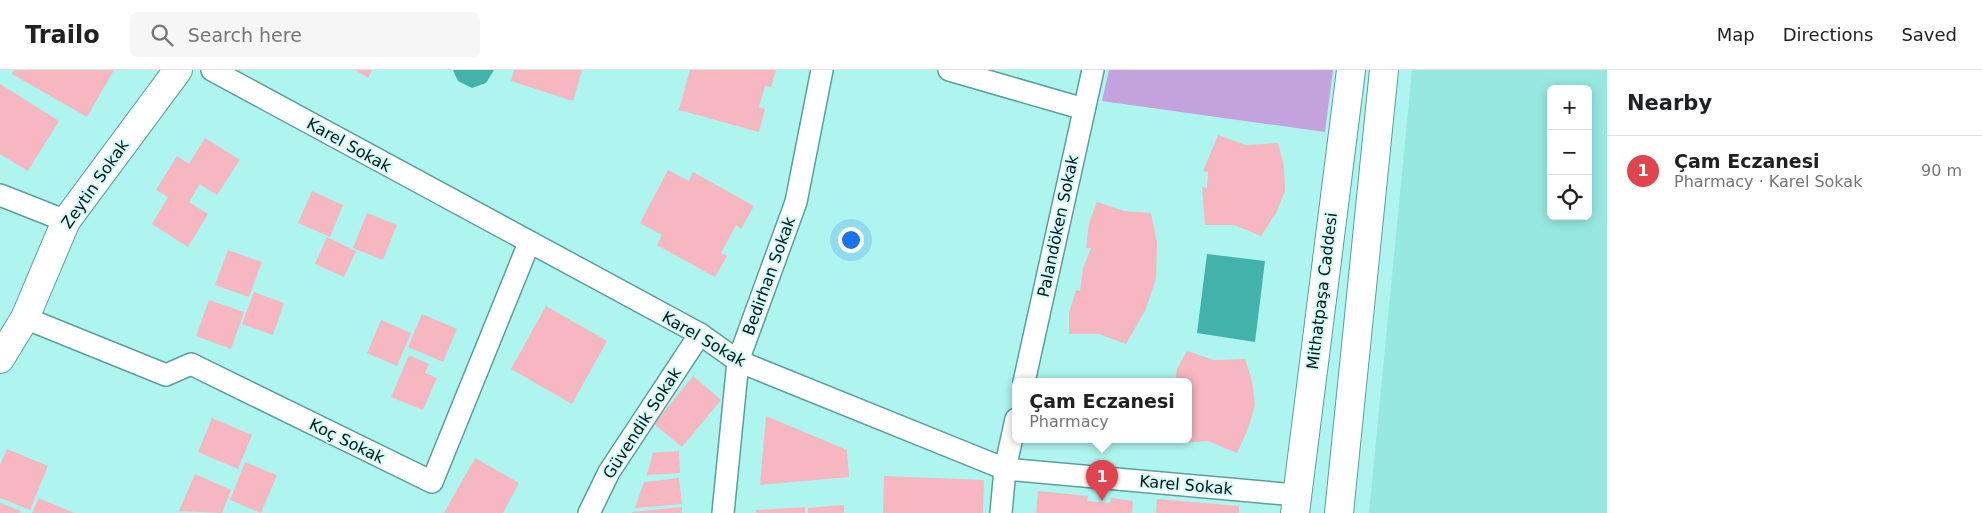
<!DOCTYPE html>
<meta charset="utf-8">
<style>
:root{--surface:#fff;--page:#f6f6f6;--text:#202124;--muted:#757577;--line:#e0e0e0;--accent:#1a73e8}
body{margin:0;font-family:"DejaVu Sans",sans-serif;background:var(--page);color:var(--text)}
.controls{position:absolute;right:15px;top:15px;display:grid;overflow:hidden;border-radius:8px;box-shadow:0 2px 12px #0003}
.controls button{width:45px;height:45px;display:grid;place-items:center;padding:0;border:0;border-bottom:1px solid var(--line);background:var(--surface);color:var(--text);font:25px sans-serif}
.you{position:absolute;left:850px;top:169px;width:18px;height:18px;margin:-12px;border:4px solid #fff;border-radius:50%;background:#1a73e8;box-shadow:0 0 0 8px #1a73e833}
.badge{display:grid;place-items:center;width:32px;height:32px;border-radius:50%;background:var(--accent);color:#fff;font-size:16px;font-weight:700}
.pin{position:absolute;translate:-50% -41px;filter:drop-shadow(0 1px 2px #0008)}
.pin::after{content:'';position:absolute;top:26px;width:18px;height:15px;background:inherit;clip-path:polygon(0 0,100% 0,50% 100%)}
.popup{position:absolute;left:1012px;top:308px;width:180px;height:65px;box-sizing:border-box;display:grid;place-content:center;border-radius:8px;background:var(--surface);filter:drop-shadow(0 1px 4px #0005);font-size:16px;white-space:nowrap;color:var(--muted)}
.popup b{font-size:19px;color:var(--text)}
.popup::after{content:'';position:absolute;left:50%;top:100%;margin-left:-10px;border:10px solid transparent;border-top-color:var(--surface)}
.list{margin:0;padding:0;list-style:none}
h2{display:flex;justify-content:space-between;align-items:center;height:65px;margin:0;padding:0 20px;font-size:21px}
h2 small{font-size:16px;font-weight:400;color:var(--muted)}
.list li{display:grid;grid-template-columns:32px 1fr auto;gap:15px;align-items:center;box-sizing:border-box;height:70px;padding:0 20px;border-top:1px solid var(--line)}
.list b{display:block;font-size:19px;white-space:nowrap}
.list p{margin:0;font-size:16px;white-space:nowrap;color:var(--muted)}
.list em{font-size:16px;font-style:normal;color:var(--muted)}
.icon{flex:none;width:28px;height:28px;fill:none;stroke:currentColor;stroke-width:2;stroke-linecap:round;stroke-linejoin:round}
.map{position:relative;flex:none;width:1607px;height:443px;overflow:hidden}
header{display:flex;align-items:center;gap:30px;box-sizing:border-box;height:70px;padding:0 25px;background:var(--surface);border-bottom:1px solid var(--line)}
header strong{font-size:24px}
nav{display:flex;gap:28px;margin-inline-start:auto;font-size:18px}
.search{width:350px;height:45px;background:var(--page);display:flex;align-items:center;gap:12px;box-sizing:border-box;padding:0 18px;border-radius:8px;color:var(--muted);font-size:19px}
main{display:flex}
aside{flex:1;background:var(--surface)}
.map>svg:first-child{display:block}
.built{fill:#97e8e1;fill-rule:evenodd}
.green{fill:#c3a2de}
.water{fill:#43b2ab}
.building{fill:#f6b7c0}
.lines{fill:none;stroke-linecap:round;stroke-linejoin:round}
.street-casing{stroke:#5a9f9a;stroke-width:24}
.secondary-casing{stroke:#5a9f9a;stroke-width:30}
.primary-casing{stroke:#5a9f9a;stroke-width:30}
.street{stroke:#fff;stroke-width:21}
.secondary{stroke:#fff;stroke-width:28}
.primary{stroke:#fff;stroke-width:28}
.labels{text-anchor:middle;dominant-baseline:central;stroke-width:4;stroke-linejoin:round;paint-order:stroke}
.street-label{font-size:16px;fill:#001716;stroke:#d3fcf8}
</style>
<header>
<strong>Trailo</strong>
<div class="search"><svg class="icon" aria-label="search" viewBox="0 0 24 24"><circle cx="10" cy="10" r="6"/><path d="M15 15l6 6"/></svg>Search here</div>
<nav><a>Map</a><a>Directions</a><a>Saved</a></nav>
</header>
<main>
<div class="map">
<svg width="1607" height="443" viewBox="0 0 1607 443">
<rect width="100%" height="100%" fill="#aef5ef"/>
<path class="built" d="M1412,0h195v443h-238zM1551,19h37v127h-37z"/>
<polygon class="green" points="1109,0 1333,0 1325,62 1102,31"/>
<g class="water">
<polygon points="453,0 494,0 486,13 472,18 458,11"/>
<polygon points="1207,184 1265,191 1255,272 1197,263"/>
</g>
<g class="building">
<polygon points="14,0 114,0 87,47 12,4"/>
<polygon points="355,0 372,0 368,8"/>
<polygon points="514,0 582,0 573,31 511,11"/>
<polygon points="690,0 776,0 771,17 765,16 759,37 765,39 759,62 679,40"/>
<polygon points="0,14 59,51 28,101 0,84"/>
<polygon points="1218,65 1246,75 1278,73 1284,97 1285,121 1276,143 1261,166 1234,155 1205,155 1202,117 1207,118 1208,102 1203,101"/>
<polygon points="205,68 240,90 217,125 200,114 189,132 208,144 188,177 152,154 168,127 156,120 177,86 189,94"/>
<polygon points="668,100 689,111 693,102 754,136 741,159 736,155 721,183 727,186 715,207 657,175 662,165 640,153"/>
<polygon points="312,121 343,135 330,167 298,153"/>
<polygon points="1097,132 1124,141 1151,143 1157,173 1156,208 1146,239 1126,274 1099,264 1069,264 1069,243 1076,220 1080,221 1083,199 1091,178 1086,178 1089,153"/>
<polygon points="367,143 397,155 383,190 353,178"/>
<polygon points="327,167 356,181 344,207 315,194"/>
<polygon points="228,180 262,192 249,227 215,215"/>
<polygon points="254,222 284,233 273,265 242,254"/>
<polygon points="209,230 244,242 231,279 196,266"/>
<polygon points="546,236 607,271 572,334 511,299"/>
<polygon points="422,244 457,259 443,292 408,277"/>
<polygon points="381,250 411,263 397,296 367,283"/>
<polygon points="1187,281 1214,290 1245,289 1252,311 1255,335 1248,359 1237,383 1208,371 1177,373 1177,370 1188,370 1188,312 1175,312 1177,299"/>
<polygon points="409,285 429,294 425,303 437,308 423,340 391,327"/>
<polygon points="693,306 721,330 682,377 654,354"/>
<polygon points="766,346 847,380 849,407 760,415"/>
<polygon points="212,348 252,365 238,399 198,382"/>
<polygon points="7,379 48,396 30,440 0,428 0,395"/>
<polygon points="679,381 680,403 647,405 653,383"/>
<polygon points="475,388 519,413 503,443 444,443"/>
<polygon points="245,392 277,405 261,443 230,430"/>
<polygon points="195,404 231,420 222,443 179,441"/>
<polygon points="884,406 984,410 983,443 883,443"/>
<polygon points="679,408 682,434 635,438 644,412"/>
<polygon points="1038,421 1088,426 1087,431 1110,433 1111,428 1133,431 1132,443 1036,443"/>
<polygon points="39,428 74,443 32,443"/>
<polygon points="1157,429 1239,436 1239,443 1156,443"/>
<polygon points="0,433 21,441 20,443 0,443"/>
<polygon points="844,435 844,443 808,443 808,438"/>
<polygon points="682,437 682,443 632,443 632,442"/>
<polygon points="805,437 805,443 756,443 756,440"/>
</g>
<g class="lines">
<defs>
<g id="street">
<polyline points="212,0 700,264 738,291 1005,399 1296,425"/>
<polyline points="949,0 1084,39"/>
<polyline points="0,125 66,151"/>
<polyline points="25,248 166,305 191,294 432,412 529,173"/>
<polyline points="1024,312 1093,0"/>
<polyline points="589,443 609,402 700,264"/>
<polyline points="723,443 738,291 796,132 822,0"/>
<polyline points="1001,443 1005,399 1016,349"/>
</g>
<polyline id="secondary" points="0,289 25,248 66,151 178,0"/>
<g id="primary">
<polyline points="1295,443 1351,0"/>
<polyline points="1339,443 1384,0"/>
</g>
</defs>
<use href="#street" class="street-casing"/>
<use href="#secondary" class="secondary-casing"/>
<use href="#primary" class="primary-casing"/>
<use href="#street" class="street"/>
<use href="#secondary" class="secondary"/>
<use href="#primary" class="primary"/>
</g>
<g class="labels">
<g class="street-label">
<text transform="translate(349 75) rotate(29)">Karel Sokak</text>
<text transform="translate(95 114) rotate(-55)">Zeytin Sokak</text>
<text transform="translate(1058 156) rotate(-78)">Palandöken Sokak</text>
<text transform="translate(769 206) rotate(-70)">Bedirhan Sokak</text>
<text transform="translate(1322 221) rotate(-83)">Mithatpaşa Caddesi</text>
<text transform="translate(704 269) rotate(30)">Karel Sokak</text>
<text transform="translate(642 353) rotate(-57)">Güvendik Sokak</text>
<text transform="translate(347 371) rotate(26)">Koç Sokak</text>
<text transform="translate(1186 415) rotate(5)">Karel Sokak</text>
</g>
</g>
</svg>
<div class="controls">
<button>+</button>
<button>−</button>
<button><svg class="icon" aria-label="locate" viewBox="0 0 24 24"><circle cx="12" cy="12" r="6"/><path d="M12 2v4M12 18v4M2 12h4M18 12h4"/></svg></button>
</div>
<div class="you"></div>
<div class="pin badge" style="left:1102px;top:431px;background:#e0444e">1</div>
<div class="popup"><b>Çam Eczanesi</b>Pharmacy</div>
</div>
<aside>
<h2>Nearby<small></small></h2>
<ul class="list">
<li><span class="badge" style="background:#e0444e">1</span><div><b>Çam Eczanesi</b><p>Pharmacy · Karel Sokak</p></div><em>90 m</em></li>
</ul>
</aside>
</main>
